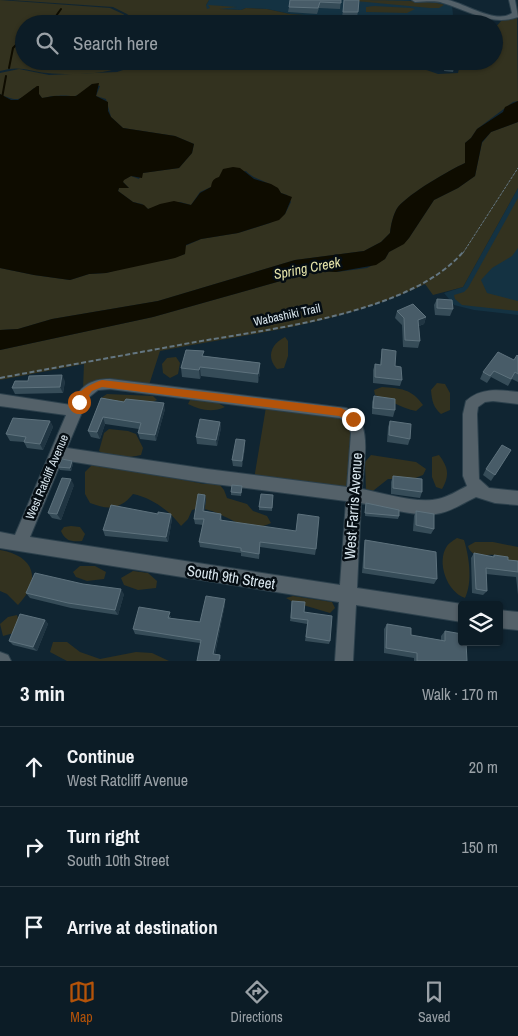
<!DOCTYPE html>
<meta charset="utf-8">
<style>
:root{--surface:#0c1c26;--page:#15252e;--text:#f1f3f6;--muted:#9aa1a7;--line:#2c3a43;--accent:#b45309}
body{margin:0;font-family:"Archivo Narrow",sans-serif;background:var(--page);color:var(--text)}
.controls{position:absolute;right:15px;bottom:15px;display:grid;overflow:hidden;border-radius:5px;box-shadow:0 1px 4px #0004}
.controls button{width:45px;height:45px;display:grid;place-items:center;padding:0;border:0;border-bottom:1px solid var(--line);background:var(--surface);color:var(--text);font:25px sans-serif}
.stop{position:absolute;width:15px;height:15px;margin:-11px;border:4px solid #b45309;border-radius:50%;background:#fff}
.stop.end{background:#b45309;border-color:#fff;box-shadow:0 1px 5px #0008}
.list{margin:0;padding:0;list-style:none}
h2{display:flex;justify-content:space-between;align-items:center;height:65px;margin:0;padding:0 20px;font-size:21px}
h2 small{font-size:16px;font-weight:400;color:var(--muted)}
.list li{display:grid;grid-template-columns:32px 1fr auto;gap:15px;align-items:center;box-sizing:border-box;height:80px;padding:0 20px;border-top:1px solid var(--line)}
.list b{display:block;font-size:19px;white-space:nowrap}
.list p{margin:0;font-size:16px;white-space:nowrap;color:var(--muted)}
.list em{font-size:16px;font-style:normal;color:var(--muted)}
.icon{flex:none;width:28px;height:28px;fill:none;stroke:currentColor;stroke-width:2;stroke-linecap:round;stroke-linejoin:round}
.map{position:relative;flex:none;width:518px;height:661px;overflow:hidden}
.search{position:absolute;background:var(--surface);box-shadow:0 1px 4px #0004;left:15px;right:15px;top:15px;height:55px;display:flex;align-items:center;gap:12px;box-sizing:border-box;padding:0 18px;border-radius:28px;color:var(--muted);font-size:19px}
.sheet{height:305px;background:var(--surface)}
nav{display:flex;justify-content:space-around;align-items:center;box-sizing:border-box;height:70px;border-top:1px solid var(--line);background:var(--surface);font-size:14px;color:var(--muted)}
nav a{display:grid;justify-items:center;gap:2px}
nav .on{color:var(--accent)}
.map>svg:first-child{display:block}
.built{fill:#143242}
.green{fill:#33321f}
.water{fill:#0e0c00}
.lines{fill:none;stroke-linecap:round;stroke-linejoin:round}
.stream{stroke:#0e0c00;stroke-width:2}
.minor-casing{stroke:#2c404c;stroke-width:2}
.path-far1{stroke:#647681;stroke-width:1;stroke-dasharray:3 1;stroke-linecap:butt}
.path{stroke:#647681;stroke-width:2;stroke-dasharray:5 2.5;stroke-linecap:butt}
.minor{fill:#546169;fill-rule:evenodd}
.wall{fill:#364c58}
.shaded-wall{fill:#203542}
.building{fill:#485c68;stroke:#5e727d}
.route{fill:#b45309}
.labels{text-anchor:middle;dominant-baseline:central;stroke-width:5;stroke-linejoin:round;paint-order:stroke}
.street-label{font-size:12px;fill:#d8e5ed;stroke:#050d13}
.water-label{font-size:14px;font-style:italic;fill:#e3e2a8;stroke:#050d13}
.near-street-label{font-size:15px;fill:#d8e5ed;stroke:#050d13}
</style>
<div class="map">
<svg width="518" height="661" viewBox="0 0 518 661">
<rect width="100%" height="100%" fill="#102532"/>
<g class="built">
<polygon points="209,0 404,0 440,2 452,5 453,15 457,21 455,24 448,24 430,19 412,18 377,16 376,20 340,18 290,14 267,9 246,8 241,10 206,9 206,5"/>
<polygon points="518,188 518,315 474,310 454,305 444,293 463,287"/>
</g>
<g class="green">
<path d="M0,0l110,8 13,6 13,10h-112v37h107c-17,15 -62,14 -84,12 -20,-2 -26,-8 -47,-2z"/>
<polygon points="10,0 209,0 206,5 207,9 210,8 208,5 237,7 219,9 241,10 246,8 267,9 290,14 363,19 359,16 369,15 375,18 365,19 375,20 377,16 430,19 448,24 139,24 127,14 113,7"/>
<path d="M345,0c16,0 90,0 99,5l-5,3h-9z"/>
<polygon points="374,6 411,8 415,9 407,13 366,12 366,7"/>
<path d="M517,17l1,84 -5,1 -36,27 -6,9 -6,5v20c-17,8 -55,30 -67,44 -5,7 -7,18 -8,26l-9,9 -17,9 -69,9 -137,41 -106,18 -34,10 -18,1v-62l34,7 36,5 19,-6 17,-1 37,-10 23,-3 19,-6v-8l16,-7 37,-6 32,-10 15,-9 6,-12 -4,-7 -6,-2c-8,-12 -25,-11 -35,-22l-27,6 -8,10 -11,5 -9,13 -11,-3 -32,7 -6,-5 -9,-2 -15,-11 1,-3h10l-6,-6v-2l8,-4 8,3 3,-6 37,-5 13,-15 2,-9 -19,-8 -52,-8 -12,-11 -5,-18 -10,-3 4,-10 -8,-2c-20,19 -16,9 -38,12 -4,0 -8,2 -12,2l-8,-10c-14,13 -17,14 -34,6v-21l19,-4 30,6 68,-3 9,-3 8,-8h253l28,5 23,8 20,-1 2,-9 -2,-3h36v-32l8,-9z"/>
<path d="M518,122v66l-55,99 -30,8 -8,-11c-82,40 -177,50 -265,67l-11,34 -66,4 1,-25 -84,16v-30l153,-33 163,-46 21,1 30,-4 18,-9 4,-7 14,-8 6,-6 25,-38 24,-12 17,-12 7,-33 9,-11z"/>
<polygon points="518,198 518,248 512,256 492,268 481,280 487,293 518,301 518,311 462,305 455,299 454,295 464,292 468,288"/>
<path d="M285,337l3,4v15l-4,12 -7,1c-11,-12 -6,-25 8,-32z"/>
<polygon points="176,357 180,363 178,374 170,378 163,373 162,364 167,358"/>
<path d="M437,383l8,1 5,9v17l-9,4c-8,-7 -9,-13 -10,-24z"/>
<path d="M382,387c18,1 30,2 41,18l-7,6c-15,-3 -26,-11 -41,-16l-1,-5z"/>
<polygon points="107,394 153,396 157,400 150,403 104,401 101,398"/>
<path d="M190,400l26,2 9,5c-13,6 -25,3 -37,-3z"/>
<polygon points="266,407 339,416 352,428 348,489 254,479"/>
<path d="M109,429l19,2 8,3 7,14 -2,7c-14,3 -30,5 -42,-4l5,-18z"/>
<polygon points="371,455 416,462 426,469 423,475 413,479 388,479 369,494 366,491 365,462"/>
<path d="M439,455c9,12 11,20 3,34l-6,-2 -4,-10v-20z"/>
<path d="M93,464h7l104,20h15l5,6 3,8 20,6 6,7 14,5 4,7c-29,16 -53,-21 -79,-13l-4,9 -7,7c-11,-15 -29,-28 -48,-32 -13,16 -25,16 -43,9l-5,-9v-22z"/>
<path d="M71,526l9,1 5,7 -3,7c-10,1 -17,0 -21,-10l3,-4z"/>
<path d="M457,538l7,2c5,16 9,42 1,58 -18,-6 -29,-36 -18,-52 2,-3 7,-6 10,-8z"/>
<path d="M475,542h18l25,5v17c-8,-3 -17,-8 -24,-9 -10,-1 -22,4 -26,-9z"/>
<path d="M0,550c35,6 42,30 18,55l-11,-11 -7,-3z"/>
<polygon points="80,566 95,566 106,572 104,579 87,581 76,577 73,572"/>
<polygon points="133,571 148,573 157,581 156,588 138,590 124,585 121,578"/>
<polygon points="293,596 332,602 335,608 330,613 293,602 286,598"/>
<polygon points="17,615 19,622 14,633 3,636 0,624 8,617"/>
<polygon points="53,642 67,642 80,652 100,659 136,652 152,653 169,661 67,661 50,652"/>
</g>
<g class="water">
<path d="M99,83l-3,13 12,6v9l3,6 12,11 52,8 19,8 -2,9 -13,15 -36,5 -1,5 -11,-2 -7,4 -1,2 6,6h-10l-1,3 15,11 11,3 4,4 12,-5 14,-3 17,4 9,-12 11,-6c1,-6 2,-8 8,-10l4,-8 10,-2 7,1 14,11 17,5 7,4 3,5 11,4 -7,17 -6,6 -41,13 -37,6 -15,6 -1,9 -10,4 -69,15 -17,1 -19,6 -36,-5 -34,-7v-174l11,6h7l19,-14h2v8l3,4 12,-2h22l16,-12z"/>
<path d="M518,101v21l-27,10 -9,10 -7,34 -17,12 -24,12 -25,38 -5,6 -15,8 -4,7 -9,6 -40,7 -20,-1 -163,46 -153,33v-20l18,-1 34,-10 106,-18 137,-41 69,-9 17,-9 9,-9c1,-8 3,-19 8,-26 12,-14 50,-36 67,-44v-20l6,-5 6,-9 26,-17 2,-5z"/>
</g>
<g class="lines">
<g class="stream">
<polyline points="44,24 56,16 61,9"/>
<polyline points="9,68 13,48 24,37"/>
<polyline points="2,98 6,76"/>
</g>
<defs>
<g id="minor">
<path d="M412,0c11,0 25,0 36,0 16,3 49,25 64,13l-3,-13h6l3,17c-26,10 -51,-7 -75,-14 -9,-3 -19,-1 -28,-1z"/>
<path d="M110,379l236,29c29,12 17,56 16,81 21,4 55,15 76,10 10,-2 19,-8 29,-13l-4,-10v-62l3,-13c15,-14 34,-11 52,-9v12l-25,-3 -8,1 -7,5 -1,7 2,65 10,9 29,3v14l-23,-2 -19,-6c-13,6 -25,15 -40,17 -21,3 -53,-7 -75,-11l-4,85 105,16v18l-106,-17 -3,56h-18l4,-59 -339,-54v-16l15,3 51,-120 -66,-9v-12l71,11c9,-18 18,-26 39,-26zM110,389l230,29 8,6 3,9 -4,54 -140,-18 -140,-21 21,-50 10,-8zM62,460l145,23 139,18 -6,84 -310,-48z"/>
<polygon points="499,610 518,612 518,630 499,628"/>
<polygon points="0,652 8,655 11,661 0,661"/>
</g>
</defs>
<use href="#minor" class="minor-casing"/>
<polyline class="path-far1" points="463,253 518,168"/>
<path class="path" d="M0,378c63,-12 126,-23 190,-35 78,-14 221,-29 274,-92"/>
<use href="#minor" class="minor"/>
</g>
<g class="wall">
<polygon points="290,0 341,0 340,9 319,8 317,14 288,12 289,7"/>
<polygon points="344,0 359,0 357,19 342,18"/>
<polygon points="446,61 456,61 453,72 444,71"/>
<polygon points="437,299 453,309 450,316 435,315 434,305"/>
<polygon points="397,311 426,317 424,324 419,326 420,341 418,348 403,347 402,325 395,318"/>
<polygon points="382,349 395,366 402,380 400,386 373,383 373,370 375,364 380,365"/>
<polygon points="204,356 260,363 260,372 258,383 201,376 200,379 182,377 181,368"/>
<polygon points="518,356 518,382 512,379 508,386 491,377 487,383 480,379 483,372 514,360"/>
<polygon points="28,381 65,381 63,393 15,394 12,388"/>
<polygon points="374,396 395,410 393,417 372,414 372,402"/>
<polygon points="101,398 165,409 156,441 140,439 138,433 139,429 105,424 100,439 91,437 88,431"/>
<polygon points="50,421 53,427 43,450 27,448 24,442 10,441 6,434"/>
<polygon points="390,421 410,439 408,445 387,442 388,427"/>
<polygon points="220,422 221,428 217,446 197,444 196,437"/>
<polygon points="245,447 242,467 233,466 232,460"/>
<polygon points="511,450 491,481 483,475 486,469"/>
<polygon points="72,461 73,464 71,471 60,470 58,467"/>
<polygon points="393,476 422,492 420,498 391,494 391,482"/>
<polygon points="74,485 61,520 52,518 48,513"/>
<polygon points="242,489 241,496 231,495 231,492"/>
<polygon points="205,495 206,500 204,511 221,514 222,521 316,549 315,555 260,547 259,559 241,556 241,553 200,547 199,542 203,525 195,524 194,519"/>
<polygon points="273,495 272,511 259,510 259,507"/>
<polygon points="366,503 399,516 398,519 365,516"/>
<polygon points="416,511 434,529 431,534 413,531 414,516"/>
<polygon points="158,514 171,514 172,519 168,542 105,536 103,530"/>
<polygon points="365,540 437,579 434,584 362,573 364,545"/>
<polygon points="474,553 493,557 494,555 508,560 518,561 518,595 516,577 486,574 487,591 483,595 472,593 471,558"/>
<polygon points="26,593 124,594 118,615 71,608 30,598"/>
<polygon points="292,601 304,612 330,641 329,644 305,641 307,624 290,621"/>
<polygon points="225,604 215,654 220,655 221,659 200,643 135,634 133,629 171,616 170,618 200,622"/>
<polygon points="45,620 48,624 37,651 13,645 9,641"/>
<polygon points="387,624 411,635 441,640 441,636 445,631 467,661 414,661 414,658 384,653 384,629"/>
</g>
<g class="shaded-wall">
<polygon points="426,317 424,324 416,327 418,320"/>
<polygon points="260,363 260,372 258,383 258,374"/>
<polygon points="200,367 201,376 200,379 199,370"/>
<polygon points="62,375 65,381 63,393 60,387"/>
<polygon points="164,403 165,409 156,441 155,435"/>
<polygon points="103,417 105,424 100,439 97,432"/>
<polygon points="50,421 53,427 43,450 40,444"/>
<polygon points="220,422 221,428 217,446 216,440"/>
<polygon points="245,440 245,447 242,467 242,461"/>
<polygon points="72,461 73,464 71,471 70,468"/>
<polygon points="71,479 74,485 61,520 57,514"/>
<polygon points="205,495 206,500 204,516 203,511"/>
<polygon points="171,514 172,519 168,542 166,537"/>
<polygon points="121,589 124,594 118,615 115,610"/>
<polygon points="225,599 225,604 214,658 213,654"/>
<polygon points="45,620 48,624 37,651 33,647"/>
</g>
<g class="building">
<polygon points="290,0 341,0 341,3 320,2 318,8 289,7"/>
<polygon points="344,0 359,0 358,12 343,12"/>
<polygon points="446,61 456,61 455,66 445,64"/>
<polygon points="437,299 452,300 453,309 437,308"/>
<polygon points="413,304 426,317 418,320 420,341 405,340 404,318 397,311"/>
<polygon points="382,349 396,351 395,366 401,367 402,380 375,377 375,364 381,365"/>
<polygon points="186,350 204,351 202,356 260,363 258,374 200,367 199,370 181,368"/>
<polygon points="498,352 514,360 517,355 518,356 518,374 515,372 511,379 494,371 490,376 483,372"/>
<polygon points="62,375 60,387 12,388 15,381 28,381 29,376"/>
<polygon points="374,396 395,399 395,410 373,408"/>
<polygon points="101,398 124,402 126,399 164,403 155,435 138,433 141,423 103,417 97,432 88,431"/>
<polygon points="13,418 50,421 40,444 24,442 26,437 6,434"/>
<polygon points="200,419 220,422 216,440 196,437"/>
<polygon points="390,421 411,424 410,439 389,435"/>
<polygon points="236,439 245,440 242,461 232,460"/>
<polygon points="502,445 511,450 495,475 486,469"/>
<polygon points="62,459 72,461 70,468 58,467"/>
<polygon points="393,476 422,479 422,492 393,488"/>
<polygon points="62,478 71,479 57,514 48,513"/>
<polygon points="232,485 242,486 241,493 231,492"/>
<polygon points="198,494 205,495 203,511 221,514 220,520 296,531 298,514 319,517 316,549 260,542 259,554 241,551 241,548 199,542 204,519 194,519"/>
<polygon points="261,494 273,495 272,508 259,507"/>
<polygon points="366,503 399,510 399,516 365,513"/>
<polygon points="111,505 158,514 158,512 171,514 166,537 103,530"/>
<polygon points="416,511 434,514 434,529 416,525"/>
<polygon points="365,540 436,552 437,579 364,568"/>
<polygon points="474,553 494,557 494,555 508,557 508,560 518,561 518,572 486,568 487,591 476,589"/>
<polygon points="35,573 83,584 121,589 115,610 68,603 26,593"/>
<polygon points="206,596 225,599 213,654 220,655 219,661 197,661 201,640 133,629 139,607 170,612 168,618 200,622"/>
<polygon points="292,601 305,602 304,612 332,616 330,641 306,637 308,620 291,618"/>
<polygon points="20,614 45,620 33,647 9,641"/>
<polygon points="387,624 411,628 411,635 445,641 445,631 462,634 462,642 466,642 467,661 417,661 417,653 386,648"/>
</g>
<path class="route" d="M102,380l239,28 15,8 2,3 -5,4 -14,-7 -237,-29 -10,4 -10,14h-6c-2,-14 15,-21 26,-25z"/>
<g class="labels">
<g class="street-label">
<text transform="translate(287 315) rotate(-12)">Wabashiki Trail</text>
<text transform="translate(47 477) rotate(-67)">West Ratcliff Avenue</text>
</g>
<g class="water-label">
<text transform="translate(307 268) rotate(-11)">Spring Creek</text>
</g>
<g class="near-street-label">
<text transform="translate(353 506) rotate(-86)">West Farris Avenue</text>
<text transform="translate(231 577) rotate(9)">South 9th Street</text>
</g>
</g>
</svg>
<div class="controls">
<button><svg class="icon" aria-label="layers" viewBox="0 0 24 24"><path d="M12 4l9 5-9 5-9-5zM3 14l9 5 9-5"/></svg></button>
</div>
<div class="stop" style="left:79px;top:402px"></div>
<div class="stop end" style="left:353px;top:419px"></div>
<div class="search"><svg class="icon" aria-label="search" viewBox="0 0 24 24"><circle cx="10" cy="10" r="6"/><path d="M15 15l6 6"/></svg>Search here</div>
</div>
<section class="sheet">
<h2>3 min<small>Walk · 170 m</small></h2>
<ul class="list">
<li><svg class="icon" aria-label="ahead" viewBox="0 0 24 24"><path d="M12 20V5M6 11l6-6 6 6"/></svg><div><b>Continue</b><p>West Ratcliff Avenue</p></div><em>20 m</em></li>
<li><svg class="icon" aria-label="right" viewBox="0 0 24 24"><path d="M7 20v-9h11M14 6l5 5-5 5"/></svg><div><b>Turn right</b><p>South 10th Street</p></div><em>150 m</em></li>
<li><svg class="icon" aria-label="arrive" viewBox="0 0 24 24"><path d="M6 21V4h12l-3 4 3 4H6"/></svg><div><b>Arrive at destination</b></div></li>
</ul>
</section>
<nav>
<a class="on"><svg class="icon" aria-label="map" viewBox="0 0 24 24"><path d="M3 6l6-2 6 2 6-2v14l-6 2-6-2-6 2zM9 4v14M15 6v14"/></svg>Map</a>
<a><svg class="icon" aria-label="directions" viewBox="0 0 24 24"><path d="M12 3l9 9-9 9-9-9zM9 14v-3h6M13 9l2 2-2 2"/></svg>Directions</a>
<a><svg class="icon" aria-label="saved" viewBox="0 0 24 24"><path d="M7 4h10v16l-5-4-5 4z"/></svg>Saved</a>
</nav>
